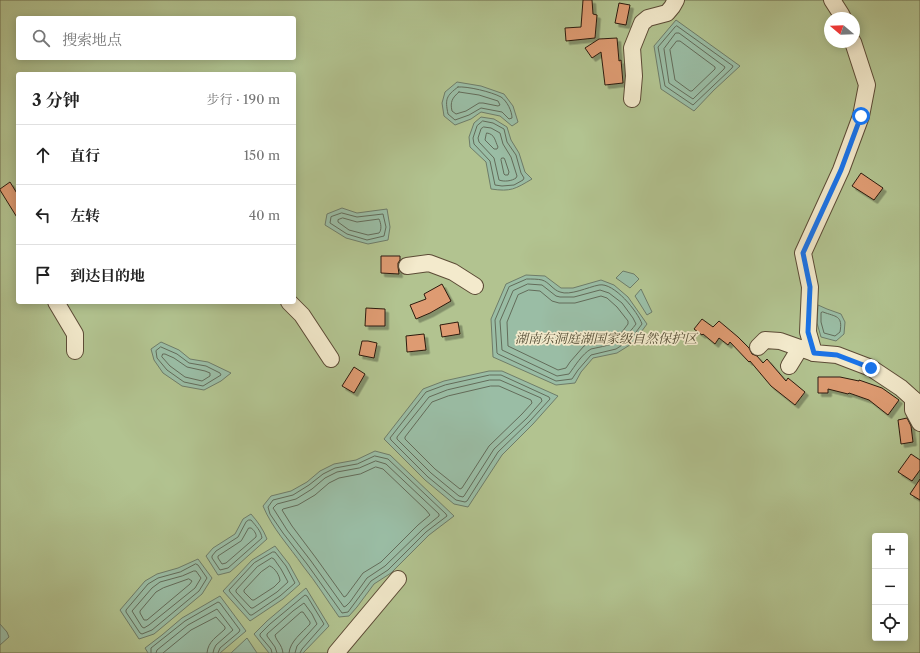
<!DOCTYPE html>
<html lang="zh">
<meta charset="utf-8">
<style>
:root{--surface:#fff;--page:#f6f6f6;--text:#222;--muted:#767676;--line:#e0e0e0}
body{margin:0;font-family:"Libre Caslon Text","Noto Serif SC",serif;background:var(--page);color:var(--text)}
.controls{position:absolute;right:12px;bottom:12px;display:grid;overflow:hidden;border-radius:4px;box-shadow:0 2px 10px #0003}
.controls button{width:36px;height:36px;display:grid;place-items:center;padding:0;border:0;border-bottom:1px solid var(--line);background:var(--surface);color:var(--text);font:20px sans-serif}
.compass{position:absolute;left:824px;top:12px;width:36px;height:36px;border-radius:50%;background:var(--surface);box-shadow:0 2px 10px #0003;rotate:289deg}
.stop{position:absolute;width:12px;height:12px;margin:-9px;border:3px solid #1a73e8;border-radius:50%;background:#fff}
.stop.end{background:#1a73e8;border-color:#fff;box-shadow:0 1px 4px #0008}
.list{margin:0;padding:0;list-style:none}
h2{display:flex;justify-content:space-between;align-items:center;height:52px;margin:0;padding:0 16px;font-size:17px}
h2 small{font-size:13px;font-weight:400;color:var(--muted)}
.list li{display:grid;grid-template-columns:26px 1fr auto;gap:12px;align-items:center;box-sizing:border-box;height:60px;padding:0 16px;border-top:1px solid var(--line)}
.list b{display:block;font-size:15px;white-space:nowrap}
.list em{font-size:13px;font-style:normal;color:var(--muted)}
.icon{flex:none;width:22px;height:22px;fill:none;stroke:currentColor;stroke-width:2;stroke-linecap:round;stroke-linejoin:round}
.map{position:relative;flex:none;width:920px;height:653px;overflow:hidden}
.search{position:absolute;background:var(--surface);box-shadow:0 2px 10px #0003;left:16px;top:16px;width:280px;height:44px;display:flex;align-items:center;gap:10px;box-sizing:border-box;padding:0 14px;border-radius:4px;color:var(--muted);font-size:15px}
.panel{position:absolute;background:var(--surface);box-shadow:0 2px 10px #0003;left:16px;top:72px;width:280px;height:232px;border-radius:4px}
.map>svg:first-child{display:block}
.green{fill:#b2c390;stroke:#6f6e4f;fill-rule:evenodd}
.water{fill:#9abda5;stroke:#6e7c69}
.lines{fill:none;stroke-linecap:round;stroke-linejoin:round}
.shore{stroke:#636c5a;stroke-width:1}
.building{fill:#de9b72;stroke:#2c1a0e;filter:url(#shadow)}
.minor-casing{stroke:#5c4b36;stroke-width:18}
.minor{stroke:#f3eacc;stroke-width:16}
.route{stroke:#1a73e8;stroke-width:5}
.labels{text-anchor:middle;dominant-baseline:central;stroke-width:3.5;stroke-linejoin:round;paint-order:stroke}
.park-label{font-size:13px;font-style:italic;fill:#544d35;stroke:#f3eacc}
</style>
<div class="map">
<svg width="920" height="653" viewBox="0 0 920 653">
<defs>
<filter id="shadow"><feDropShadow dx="3.5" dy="3.5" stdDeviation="0" flood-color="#0004"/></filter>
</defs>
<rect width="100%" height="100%" fill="#eddfb0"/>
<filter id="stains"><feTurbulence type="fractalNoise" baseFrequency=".005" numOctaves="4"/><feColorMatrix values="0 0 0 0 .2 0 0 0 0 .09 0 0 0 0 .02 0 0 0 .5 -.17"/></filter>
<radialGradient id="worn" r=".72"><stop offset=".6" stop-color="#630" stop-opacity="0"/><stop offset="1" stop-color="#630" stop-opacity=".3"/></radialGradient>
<path class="green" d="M0,0h920v653h-920zM18,18h276v40h-276zM830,18h24v24h-24zM18,74h276v228h-276zM875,536h30v102h-30z"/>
<g class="water">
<polygon points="676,20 740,66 714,90 694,111 661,89 654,46"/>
<polygon points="457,82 481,86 504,94 513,106 518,122 512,126 500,116 481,112 471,119 455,125 444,116 442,103 445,92"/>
<path d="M481,117l13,2 13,8 4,13 8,13 6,19 7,7c-17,10 -21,13 -41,10l-5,-27 -16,-15 -1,-10 5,-14z"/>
<polygon points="342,208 357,213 387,209 390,227 388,240 368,244 346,238 325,225 327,214"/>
<polygon points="623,271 634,274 639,279 630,288 616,278"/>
<polygon points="526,275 545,276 561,288 573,288 601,280 614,285 628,297 647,324 633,343 617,353 593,358 581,372 575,383 556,385 493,357 491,319 506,284"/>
<polygon points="641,289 652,312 647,315 635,296"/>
<polygon points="818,305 827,309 841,314 845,322 844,334 836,341 821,337 817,323"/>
<polygon points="161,342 179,350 190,359 208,362 231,373 221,381 204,390 182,386 163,373 154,360 151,349"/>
<polygon points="489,371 502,371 558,396 533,424 502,455 468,507 454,504 425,480 384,439 423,389 444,381"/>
<path d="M375,451l15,4 64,61 -25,19 -38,38 -17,11 -17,23 -8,9 -10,1c-12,-17 -23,-35 -36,-51 -14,-20 -31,-38 -40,-60l8,-10 20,-5 16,-9 13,-11 14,-7 22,-4z"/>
<path d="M251,514c7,8 12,15 16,25l-37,33 -12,3 -12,-19 7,-8 22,-14 8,-15z"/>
<polygon points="275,546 289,564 300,584 283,599 250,621 223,591 252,560"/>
<polygon points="198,559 212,578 202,594 154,634 139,639 120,610 145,581 157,574 178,568"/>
<polygon points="306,588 329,626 303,653 269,653 254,634 267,621"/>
<polygon points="220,596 246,631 220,653 148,653 145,648 162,635 182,618"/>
<polygon points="0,624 7,632 9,637 0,645"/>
<polygon points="247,638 257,653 231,653"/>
</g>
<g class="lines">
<g class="shore">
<polygon points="677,26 733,66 732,68 693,105 665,86 658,47 675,27"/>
<polygon points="676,33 679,33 725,67 724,69 693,99 669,83 664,49"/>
<polygon points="677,41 680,41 715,67 715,69 692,91 690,91 675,80 670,50"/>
<path d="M458,87c9,-1 34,5 43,10 6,4 11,14 11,21l-3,1 -7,-7 -21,-4 -12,7 -14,5 -7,-6c-3,-15 -2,-18 10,-27z"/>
<path d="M459,92l20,3 19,6 2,4 -2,1 -15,-3h-4l-13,8 -10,3 -4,-3c-2,-9 0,-13 7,-19z"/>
<polygon points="483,121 493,123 504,129 507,142 516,155 521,173 524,178 523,180 514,185 502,186 495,185 490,161 474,144 473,138 477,126"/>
<path d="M484,127l7,1 9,5 3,11 8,13 6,19 -1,2c-4,3 -12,4 -17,2l-5,-22 -15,-16 -1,-4 3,-9z"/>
<path d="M487,133c8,1 8,8 11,14l-1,2h-3l-9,-9 1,-5z"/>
<polygon points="502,158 504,158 505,160 509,172 508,175 505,175 504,174 501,160"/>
<polygon points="342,213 357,217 383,214 386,227 384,236 367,240 347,234 330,223 331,217"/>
<path d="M343,218l14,4 22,-3c2,4 3,11 0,14l-11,2 -19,-5 -11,-8v-2z"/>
<path d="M527,279c5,0 11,0 15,1 7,2 11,10 18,12 10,4 28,-5 39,-7 15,-3 39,27 43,39l-12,16 -14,9 -25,6 -13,15 -6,9 -16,2 -58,-27 -1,-1 -2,-33 14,-33z"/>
<path d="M528,284l14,1 14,11 4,1h14l26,-7 9,3 13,10 11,15 3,6c-15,20 -22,20 -45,25 -9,5 -16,17 -22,25l-12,2 -55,-26 -2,-29 13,-30z"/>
<polygon points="529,290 540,291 552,301 559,303 575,303 601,296 607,298 617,307 628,321 628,324 622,332 612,339 590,343 584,346 570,362 566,368 558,370 508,346 507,322 518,295"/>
<path d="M823,312c13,5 20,3 17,20l-5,4 -11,-3 -3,-11v-9z"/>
<polygon points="161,347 177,354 189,363 206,366 220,373 221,375 203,386 184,382 167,370 157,358 156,351"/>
<polygon points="163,354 165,354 174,358 187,367 205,371 210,373 210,376 202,381 185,377 170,366 162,357"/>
<polygon points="490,375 501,375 549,397 550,399 530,421 498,452 467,501 465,502 456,500 428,477 391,440 390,438 426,392 445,385"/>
<polygon points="490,380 500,380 541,398 542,401 527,418 494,449 464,496 463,497 459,496 431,473 397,439 397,437 429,397 447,390"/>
<polygon points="491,386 499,386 531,400 532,403 522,414 489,446 462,488 460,489 435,469 405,439 405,437 432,402 448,396"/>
<polygon points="375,456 388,459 446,514 447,516 426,532 388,570 371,581 348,612 342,613 307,564 283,533 270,514 268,507 273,500 293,495 309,485 323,474 335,468 357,464"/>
<polygon points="376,461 386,464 439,514 439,516 423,529 385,566 367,578 350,602 346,606 344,607 311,561 287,530 275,511 273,508 277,504 296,499 312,489 325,478 337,472 359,468"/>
<polygon points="376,467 383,469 426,510 430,515 418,525 381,562 363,573 346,596 344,597 316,558 292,526 282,510 283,509 298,505 315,495 329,483 339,478 360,474"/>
<path d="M249,520h2c5,6 10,11 11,18l-34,30 -8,2 -8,-12v-2l4,-5 22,-14 8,-15z"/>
<path d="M249,528h2c2,1 6,6 5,9l-30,26 -4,1 -4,-6v-2l23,-15z"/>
<polygon points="273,552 275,552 286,566 295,583 280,596 252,615 250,615 230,592 229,590 254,563"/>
<polygon points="272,558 274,559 281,569 288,582 277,592 253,608 251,608 236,592 236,590 257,567"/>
<polygon points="196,564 198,565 207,578 199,591 152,630 142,634 140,633 126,612 126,610 148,584 158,578 180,572"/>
<path d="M270,566c5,2 10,10 10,15l-6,6 -20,13h-2l-8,-8v-2l17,-18z"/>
<polygon points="194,571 196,571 201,578 195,588 149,625 144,628 142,627 132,611 152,588 160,582 182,576"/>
<polygon points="189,579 192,581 190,584 147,620 144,620 140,613 140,611 156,592 163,588"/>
<polyline points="151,653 151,648 185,621 218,602 220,603 240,630 239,632 220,648 218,653"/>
<polyline points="156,653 157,650 188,625 217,609 233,630 216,645 214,649 213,653"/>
<path d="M163,653l28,-23 25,-13 9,10v2c-8,8 -17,12 -18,24"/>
<polyline points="272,653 271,649 260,636 260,634 270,624 305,595 307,596 324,624 302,649 300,653"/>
<polyline points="277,653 275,647 267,636 267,634 293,611 304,603 312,614 317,624 297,646 295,653"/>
<path d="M283,653c-1,-9 -7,-12 -8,-18l26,-23h2l7,10v2c-8,9 -20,17 -21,29"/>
</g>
</g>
<g class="building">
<polygon points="583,0 592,0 593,14 597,15 595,38 566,41 565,28 581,27"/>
<polygon points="619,3 630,5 626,25 615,23"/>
<polygon points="617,38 619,61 621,60 623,83 605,85 601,52 592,58 585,48 599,39"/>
<polygon points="861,173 883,188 874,200 852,186"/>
<polygon points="10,182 18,195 18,219 0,190 0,189"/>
<polygon points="381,256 400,256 400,260 398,263 398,267 399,274 381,273"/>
<polygon points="442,284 451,301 430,313 416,319 410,305 426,299 424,294"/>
<polygon points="366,308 385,309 385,326 365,326"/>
<polygon points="702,319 713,327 719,321 738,337 749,348 752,354 757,356 763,363 767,359 786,381 788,378 805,392 795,405 771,386 750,361 749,362 730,342 728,345 719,338 715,344 703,334 702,335 694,329"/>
<polygon points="458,322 460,334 442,337 440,325"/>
<polygon points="424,334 426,350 407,352 406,336"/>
<polygon points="362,341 368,341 377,343 374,358 359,355"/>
<polygon points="354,367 365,374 354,393 342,386"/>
<polygon points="818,377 840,377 859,381 859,380 882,388 899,400 888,415 869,400 849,393 848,394 828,389 828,393 818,393"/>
<polygon points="907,418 911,426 913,442 901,444 898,420"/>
<polygon points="911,454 920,460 920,470 912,481 898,472"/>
<polygon points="920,479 920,500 910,494"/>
</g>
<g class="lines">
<defs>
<g id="minor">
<polyline points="832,0 841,14 843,18"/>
<polyline points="853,42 867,85 861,116 841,170 803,253 810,287 808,332 814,353 837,355 871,368 901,388 920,405"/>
<polyline points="632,99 634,76 632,48 642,23 648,18 667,13 672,7 676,0"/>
<polyline points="407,266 429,263 453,272 475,286"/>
<polyline points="56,302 75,334 75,351"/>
<polyline points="289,302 302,315 331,359"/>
<polyline points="758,347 765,340 780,341 814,353"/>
<polyline points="789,366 800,348"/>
<polyline points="913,399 913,410 920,423"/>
<polyline points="336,653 398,579"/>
</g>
</defs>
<use href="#minor" class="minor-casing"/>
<use href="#minor" class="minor"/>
</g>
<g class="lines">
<polyline class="route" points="861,116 841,170 803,253 810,287 808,332 814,353 837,355 871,368"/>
</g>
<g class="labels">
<g class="park-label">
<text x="606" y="338">湖南东洞庭湖国家级自然保护区</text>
</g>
</g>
<rect width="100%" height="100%" filter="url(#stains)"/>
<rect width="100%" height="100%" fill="url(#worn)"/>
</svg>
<div class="controls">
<button>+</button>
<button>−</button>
<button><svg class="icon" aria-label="locate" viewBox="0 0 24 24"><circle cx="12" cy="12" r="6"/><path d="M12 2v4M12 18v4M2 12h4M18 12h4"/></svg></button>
</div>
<svg class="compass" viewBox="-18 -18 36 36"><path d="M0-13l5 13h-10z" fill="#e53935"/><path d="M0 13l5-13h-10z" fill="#767676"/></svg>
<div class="stop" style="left:861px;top:116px"></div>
<div class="stop end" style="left:871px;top:368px"></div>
<div class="search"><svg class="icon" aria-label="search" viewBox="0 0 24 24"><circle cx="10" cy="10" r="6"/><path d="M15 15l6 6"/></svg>搜索地点</div>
<section class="panel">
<h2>3 分钟<small>步行 · 190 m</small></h2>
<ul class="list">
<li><svg class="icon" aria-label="ahead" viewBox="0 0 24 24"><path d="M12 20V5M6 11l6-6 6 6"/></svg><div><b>直行</b></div><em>150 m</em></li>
<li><svg class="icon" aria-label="left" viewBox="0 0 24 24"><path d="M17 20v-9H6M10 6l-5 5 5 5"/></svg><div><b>左转</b></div><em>40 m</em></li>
<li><svg class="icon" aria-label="arrive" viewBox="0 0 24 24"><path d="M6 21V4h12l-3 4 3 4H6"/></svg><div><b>到达目的地</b></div></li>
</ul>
</section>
</div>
